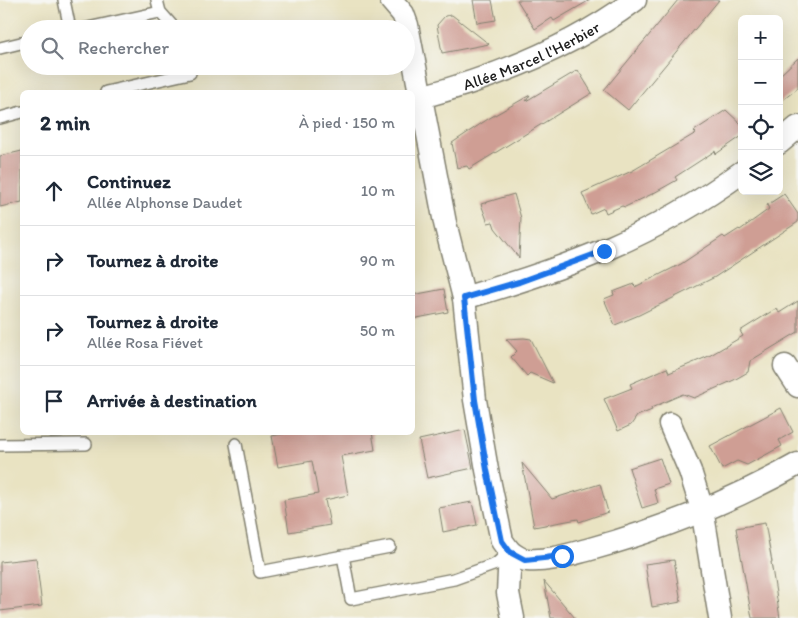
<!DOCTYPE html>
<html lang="fr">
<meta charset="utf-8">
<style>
:root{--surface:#fff;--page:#f2f2f3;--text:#1f2937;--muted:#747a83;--line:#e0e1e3}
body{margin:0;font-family:Itim,sans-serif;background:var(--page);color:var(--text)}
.controls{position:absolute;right:15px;top:15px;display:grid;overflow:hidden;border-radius:8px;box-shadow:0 5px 20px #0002}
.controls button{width:45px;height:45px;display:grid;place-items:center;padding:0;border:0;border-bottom:1px solid var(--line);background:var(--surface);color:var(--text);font:25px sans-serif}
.stop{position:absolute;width:15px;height:15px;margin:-11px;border:4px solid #1a73e8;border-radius:50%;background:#fff}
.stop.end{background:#1a73e8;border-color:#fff;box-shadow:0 1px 5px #0008}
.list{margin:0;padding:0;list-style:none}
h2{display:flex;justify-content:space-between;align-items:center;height:65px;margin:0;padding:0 20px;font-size:21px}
h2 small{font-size:16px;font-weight:400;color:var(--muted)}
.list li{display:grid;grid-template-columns:32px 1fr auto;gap:15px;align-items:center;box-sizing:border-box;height:70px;padding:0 20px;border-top:1px solid var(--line)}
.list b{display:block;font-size:19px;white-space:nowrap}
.list p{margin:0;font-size:16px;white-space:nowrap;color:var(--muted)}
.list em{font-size:16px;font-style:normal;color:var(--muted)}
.icon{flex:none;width:28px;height:28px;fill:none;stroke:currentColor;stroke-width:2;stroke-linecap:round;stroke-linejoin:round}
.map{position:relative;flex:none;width:798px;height:618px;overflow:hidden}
.search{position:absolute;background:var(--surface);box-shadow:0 5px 20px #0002;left:20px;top:20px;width:395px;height:55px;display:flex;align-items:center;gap:12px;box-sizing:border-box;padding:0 18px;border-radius:28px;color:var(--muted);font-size:19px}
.panel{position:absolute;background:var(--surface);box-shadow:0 5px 20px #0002;left:20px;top:90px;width:395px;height:345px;border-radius:8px}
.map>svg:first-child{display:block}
.building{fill:#cf9e94}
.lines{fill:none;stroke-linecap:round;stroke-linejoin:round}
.service-casing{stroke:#82806f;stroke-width:14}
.minor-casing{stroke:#82806f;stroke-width:25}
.service{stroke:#fff;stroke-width:11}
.minor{stroke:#fff;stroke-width:22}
.route{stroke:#1a73e8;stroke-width:6}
.labels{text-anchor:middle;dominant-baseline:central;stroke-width:5;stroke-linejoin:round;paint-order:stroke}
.street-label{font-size:16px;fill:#1c1c1c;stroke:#f6f6f2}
</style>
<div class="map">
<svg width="798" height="618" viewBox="0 0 798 618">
<rect width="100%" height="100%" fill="#f6f6f2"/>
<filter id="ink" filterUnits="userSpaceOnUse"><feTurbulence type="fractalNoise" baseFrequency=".02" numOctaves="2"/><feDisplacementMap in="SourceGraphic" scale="10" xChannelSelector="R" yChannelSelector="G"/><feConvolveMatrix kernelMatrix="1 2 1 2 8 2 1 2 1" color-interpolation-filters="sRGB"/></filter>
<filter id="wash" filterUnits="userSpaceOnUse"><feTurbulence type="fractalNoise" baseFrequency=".0096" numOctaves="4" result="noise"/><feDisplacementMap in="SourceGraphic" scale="20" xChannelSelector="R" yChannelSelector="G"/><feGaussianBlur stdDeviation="1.12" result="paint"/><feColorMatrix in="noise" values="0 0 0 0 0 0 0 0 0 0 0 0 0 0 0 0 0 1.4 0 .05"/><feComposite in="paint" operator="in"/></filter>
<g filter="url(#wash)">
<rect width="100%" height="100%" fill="#e9e3c2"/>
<g id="blocks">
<g class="building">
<polygon points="473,0 492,0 496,20 477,23"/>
<polygon points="517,0 590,0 554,21 552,18 535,29"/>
<polygon points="678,0 719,0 628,110 604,90"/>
<polygon points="452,15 489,44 442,53 437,25 445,16"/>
<polygon points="798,58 798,88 779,103 779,76"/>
<polygon points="578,70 592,93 469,169 467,166 457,168 452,143 488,119 530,95 526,101"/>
<polygon points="726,110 742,125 742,136 716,154 715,151 675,177 677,180 652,194 625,207 622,206 606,213 604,208 591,214 582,193 632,171 696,133 694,131"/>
<polygon points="22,151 22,202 0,207 0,156"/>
<polygon points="514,194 521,218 519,258 495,228 493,222 488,223 481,204"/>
<polygon points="784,194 798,214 798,222 715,277 639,315 615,325 604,299 614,295 613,292 634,284 635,287 681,264 723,236 725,238 739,229 740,230 769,209 767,205"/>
<polygon points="444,289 448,312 412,319 412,295"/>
<polygon points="798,301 798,332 750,361 748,372 734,380 694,398 683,394 651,408 652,410 637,416 631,425 618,431 604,399 632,388 630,384 667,368 669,373 709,356 743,336 740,331 777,308 779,313"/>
<polygon points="524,338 531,339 553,383 530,373 527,376 511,357 517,351 506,339"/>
<polygon points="781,408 793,432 779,440 782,446 747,465 737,461 722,469 710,446"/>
<polygon points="465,430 473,468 427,478 419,440"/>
<polygon points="292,432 372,432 375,450 341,456 348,495 325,500 330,525 289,532 284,500 318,494 312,461 278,467 272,436"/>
<polygon points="660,458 669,484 654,489 658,503 642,508 629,468"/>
<polygon points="522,463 552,499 600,484 608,512 579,522 578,519 534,527"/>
<polygon points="472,502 477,525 443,532 439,508"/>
<polygon points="765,523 772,562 771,562 780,618 752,618 736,528"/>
<polygon points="36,558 42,606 0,611 0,562"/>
<polygon points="674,560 681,602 652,607 645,564"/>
<polygon points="544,581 575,618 551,618"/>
</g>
</g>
</g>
<g filter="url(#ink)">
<use href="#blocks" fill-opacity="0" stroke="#82806f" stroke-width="1"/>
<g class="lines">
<defs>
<g id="service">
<polyline points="64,0 70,29"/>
<polyline points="157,0 160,12 175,29"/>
<polyline points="83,29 160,12"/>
<polyline points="0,48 29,41"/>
<polyline points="106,92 190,73 188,66"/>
<polyline points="0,118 22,112"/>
<polyline points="236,444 260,572 390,547"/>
<polyline points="0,445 86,444"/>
<polyline points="343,556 351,599 454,579 496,564 509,552"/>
</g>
<g id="minor">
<polyline points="391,0 403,14 407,25 445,223 464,298 475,400 487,470 502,541 510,552 508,593 513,618"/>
<path id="s1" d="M421,97c76,-20 150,-49 214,-97"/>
<polyline points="779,143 798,127"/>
<path d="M464,298c104,-30 190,-62 278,-126"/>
<polyline points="785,366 798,386"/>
<polyline points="670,424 690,471 702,509 720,618"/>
<path d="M510,552c5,3 11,8 17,8 19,2 41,-5 60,-10 73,-20 145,-49 211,-86"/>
</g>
</defs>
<use href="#service" class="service-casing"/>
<use href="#minor" class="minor-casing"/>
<use href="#service" class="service"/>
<use href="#minor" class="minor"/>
</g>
</g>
<g class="lines" filter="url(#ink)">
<polyline class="route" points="562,556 525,560 510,552 502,541 487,470 475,400 464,298 519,282 604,251"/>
</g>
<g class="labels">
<g class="street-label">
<text stroke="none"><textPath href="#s1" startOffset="118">Allée Marcel l'Herbier</textPath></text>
</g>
</g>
</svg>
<div class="controls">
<button>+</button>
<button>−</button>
<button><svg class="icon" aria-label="locate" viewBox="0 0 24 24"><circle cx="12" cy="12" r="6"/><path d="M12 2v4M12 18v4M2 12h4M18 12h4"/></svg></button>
<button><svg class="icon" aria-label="layers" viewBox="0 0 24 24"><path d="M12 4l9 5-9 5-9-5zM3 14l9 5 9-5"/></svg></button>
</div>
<div class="stop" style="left:562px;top:556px"></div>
<div class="stop end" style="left:604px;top:251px"></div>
<div class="search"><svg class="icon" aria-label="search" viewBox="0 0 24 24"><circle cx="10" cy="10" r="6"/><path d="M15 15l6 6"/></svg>Rechercher</div>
<section class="panel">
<h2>2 min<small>À pied · 150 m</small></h2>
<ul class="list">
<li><svg class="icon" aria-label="ahead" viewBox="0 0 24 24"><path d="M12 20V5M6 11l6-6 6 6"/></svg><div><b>Continuez</b><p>Allée Alphonse Daudet</p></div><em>10 m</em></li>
<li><svg class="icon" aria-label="right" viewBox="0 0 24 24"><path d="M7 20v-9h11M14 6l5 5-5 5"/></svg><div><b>Tournez à droite</b></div><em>90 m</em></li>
<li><svg class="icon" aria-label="right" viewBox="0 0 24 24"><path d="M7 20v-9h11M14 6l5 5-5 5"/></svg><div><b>Tournez à droite</b><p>Allée Rosa Fiévet</p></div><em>50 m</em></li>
<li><svg class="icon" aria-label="arrive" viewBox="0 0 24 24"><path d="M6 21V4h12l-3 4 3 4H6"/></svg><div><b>Arrivée à destination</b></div></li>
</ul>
</section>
</div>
